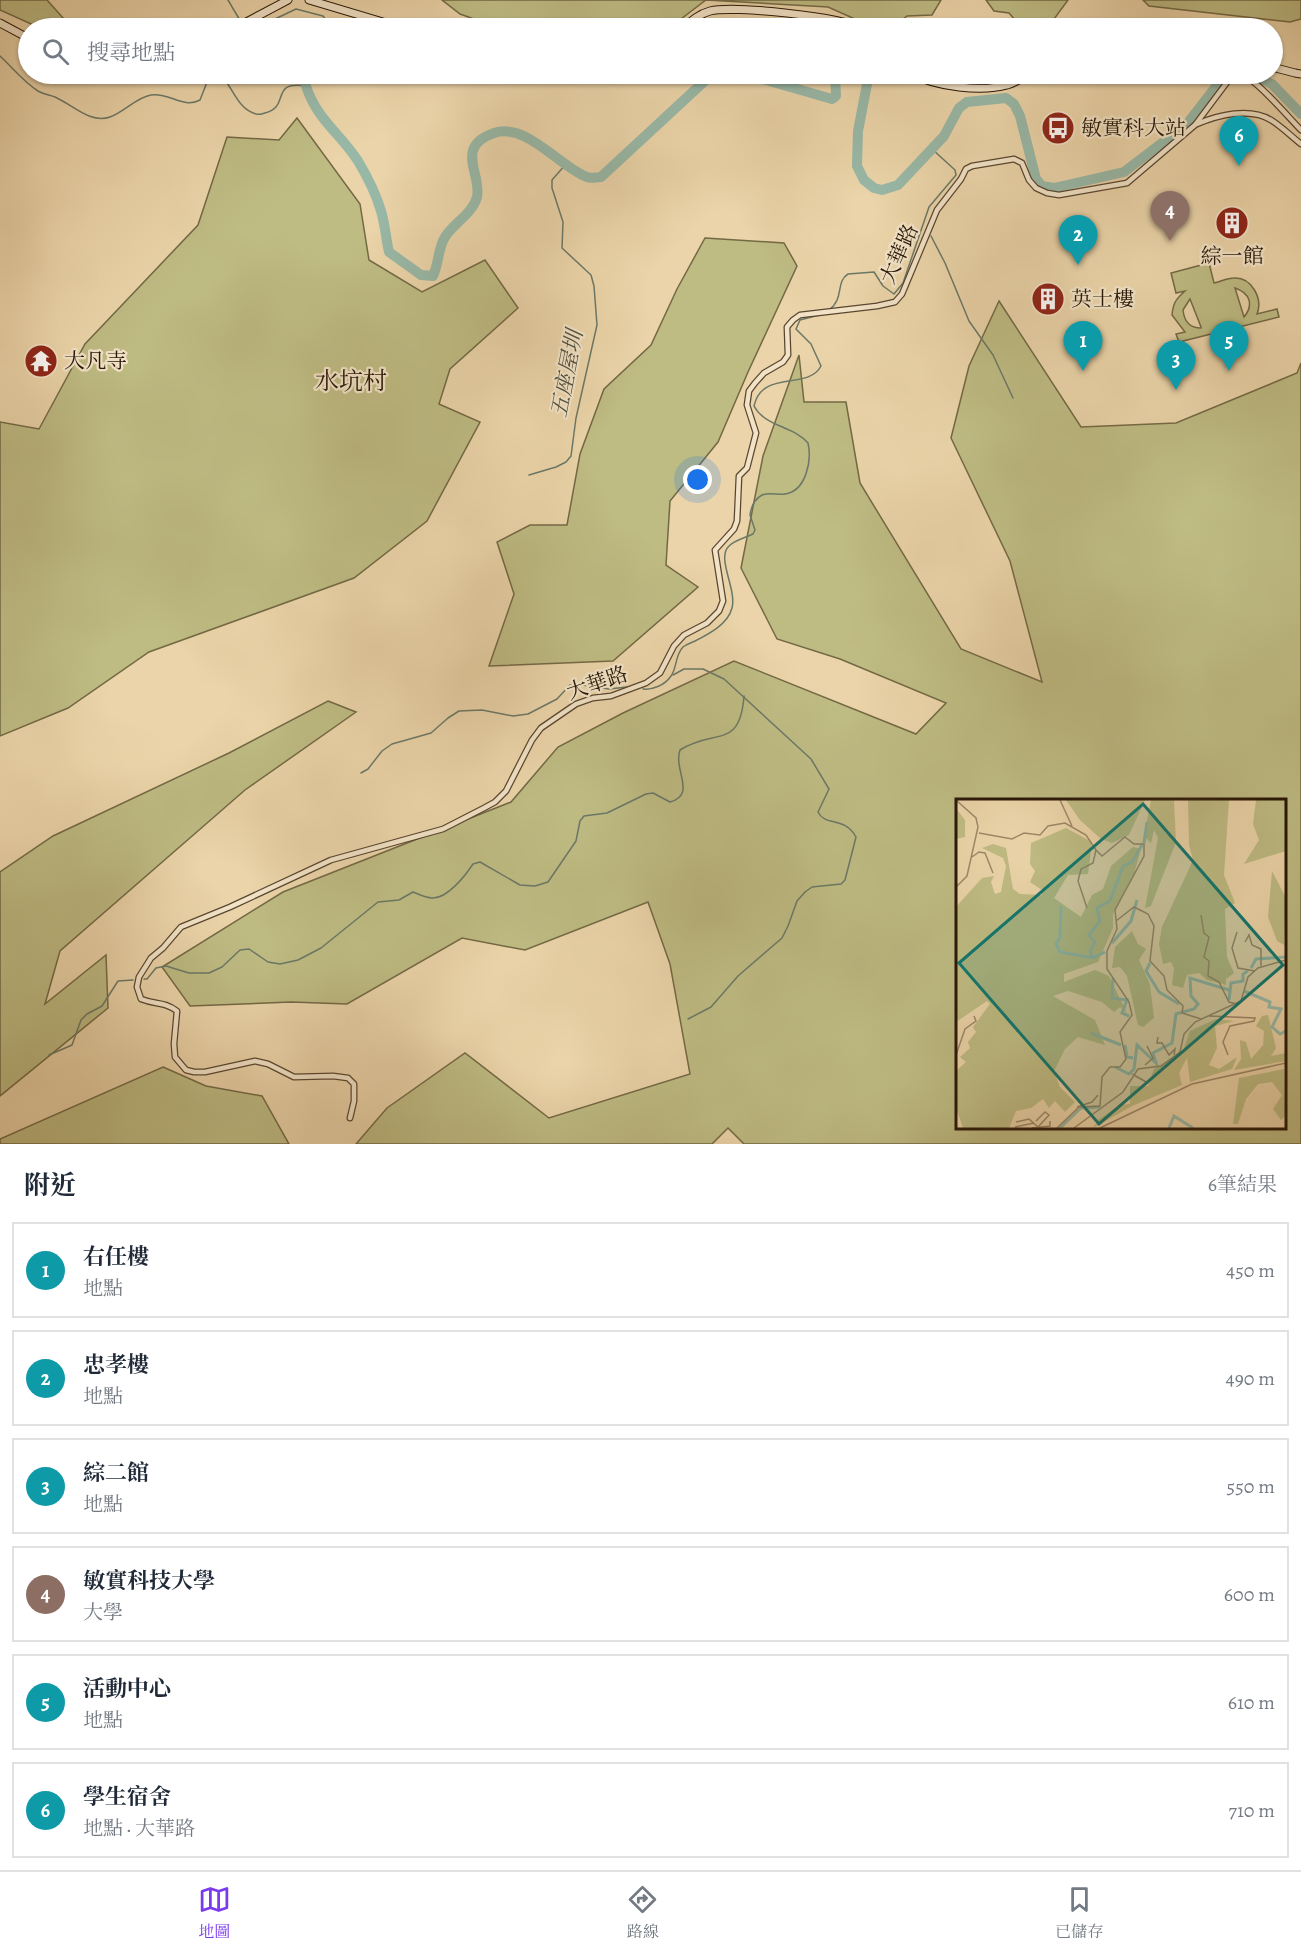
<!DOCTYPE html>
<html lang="zh-TW">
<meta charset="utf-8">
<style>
:root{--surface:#fff;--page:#f6f6f7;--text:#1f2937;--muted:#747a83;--line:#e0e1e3;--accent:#7c3aed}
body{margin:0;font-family:Alegreya,"Noto Serif TC",serif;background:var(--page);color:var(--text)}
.you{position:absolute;left:698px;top:480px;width:21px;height:21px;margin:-15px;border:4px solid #fff;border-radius:50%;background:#1a73e8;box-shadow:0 0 0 9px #1a73e833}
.badge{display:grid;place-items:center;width:39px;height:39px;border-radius:50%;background:var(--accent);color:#fff;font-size:20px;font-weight:700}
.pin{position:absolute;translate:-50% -50px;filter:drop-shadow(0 2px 3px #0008)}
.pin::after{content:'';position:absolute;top:32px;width:21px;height:18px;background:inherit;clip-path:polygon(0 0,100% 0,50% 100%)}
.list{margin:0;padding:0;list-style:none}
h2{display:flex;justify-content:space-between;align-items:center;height:78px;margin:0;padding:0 24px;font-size:26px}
h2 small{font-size:20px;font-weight:400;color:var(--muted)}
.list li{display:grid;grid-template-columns:39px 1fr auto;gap:18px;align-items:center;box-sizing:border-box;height:96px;margin:0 12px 12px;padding:0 12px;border:2px solid var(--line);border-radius:0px}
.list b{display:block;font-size:22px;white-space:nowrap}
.list p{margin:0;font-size:20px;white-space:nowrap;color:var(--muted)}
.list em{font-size:20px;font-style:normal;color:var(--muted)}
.icon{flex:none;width:33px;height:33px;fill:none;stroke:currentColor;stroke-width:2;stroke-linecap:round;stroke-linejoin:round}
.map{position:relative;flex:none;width:1301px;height:1144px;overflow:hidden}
.search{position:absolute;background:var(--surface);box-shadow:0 2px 4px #0004;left:18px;right:18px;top:18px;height:66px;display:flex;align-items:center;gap:15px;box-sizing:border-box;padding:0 21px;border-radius:33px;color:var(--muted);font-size:22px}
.sheet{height:726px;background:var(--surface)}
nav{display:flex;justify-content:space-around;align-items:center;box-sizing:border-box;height:84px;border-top:2px solid var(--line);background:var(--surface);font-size:16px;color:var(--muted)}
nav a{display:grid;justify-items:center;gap:3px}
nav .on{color:var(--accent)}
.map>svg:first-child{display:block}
.green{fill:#bebb83;stroke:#736945;stroke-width:1.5;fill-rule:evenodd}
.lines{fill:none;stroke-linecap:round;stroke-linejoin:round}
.stream{stroke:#6b7867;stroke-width:1.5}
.river{stroke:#98b8a7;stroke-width:10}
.street-casing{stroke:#594630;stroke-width:7}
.secondary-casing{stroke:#281707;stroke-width:9}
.street{stroke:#f2e3c7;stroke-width:4.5}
.secondary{stroke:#f2e3c7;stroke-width:7}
.labels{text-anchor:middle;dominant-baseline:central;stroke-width:4.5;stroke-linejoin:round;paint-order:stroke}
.poi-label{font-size:21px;fill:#281707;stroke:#f2e3c7;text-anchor:start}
.street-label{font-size:21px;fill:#281707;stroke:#f2e3c7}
.water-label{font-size:22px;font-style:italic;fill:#4f4f3f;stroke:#f2e3c7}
.quarter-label{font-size:24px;fill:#281707;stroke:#f2e3c7}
.inset-river{fill:none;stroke:#98b8a7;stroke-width:3}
.inset-road{fill:none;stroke:#9d8868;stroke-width:1.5}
.view{fill:#0f766e;fill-opacity:0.15;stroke:#0f766e;stroke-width:3}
.inset-edge{fill:none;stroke:#281707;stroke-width:3}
</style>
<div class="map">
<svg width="1301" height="1144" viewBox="0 0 1301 1144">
<rect width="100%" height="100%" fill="#ebd4a9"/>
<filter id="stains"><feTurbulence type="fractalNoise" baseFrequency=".00333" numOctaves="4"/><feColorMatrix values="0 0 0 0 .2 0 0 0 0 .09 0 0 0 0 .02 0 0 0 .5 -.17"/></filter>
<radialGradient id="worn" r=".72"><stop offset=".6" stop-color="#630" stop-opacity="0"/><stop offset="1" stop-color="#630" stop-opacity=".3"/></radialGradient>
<g class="green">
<polygon points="0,0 47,0 72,28 40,28 0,10"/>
<polygon points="442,0 941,0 932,15 907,16 892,28 875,28 828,7 706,0 669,28 499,28 460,14"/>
<polygon points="986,0 1068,0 1054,19 1052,28 1022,28 1009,13 994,11"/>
<polygon points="1143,0 1301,0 1301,19 1290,22 1149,6"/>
<polygon points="297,118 360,204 369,260 422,292 485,260 518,308 450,369 439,404 480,422 427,521 354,578 149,652 68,708 0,736 0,422 39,429 85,344 198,225 227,137 279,140"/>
<polygon points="705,238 784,243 797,266 748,372 718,442 670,501 666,565 698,587 613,661 489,666 514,594 497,542 530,525 567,525 580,454 604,389 651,345 677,289"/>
<path d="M1209,263l5,20c6,-1 13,-5 20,-5 18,-1 29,21 23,36l20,-5 2,8 -100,25 -3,-8 9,-2 -13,-17c1,-12 4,-16 13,-24l-9,2 -5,-20zM1235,288c15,5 19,17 9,29zM1190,299l11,28v1c-12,0 -17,-8 -18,-18z"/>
<path d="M999,301l82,126 95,-4 121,-50 4,-10v781h-557l-16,-16 -16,16h-356l31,-36 78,-55 84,65 141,-44 -20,-110 -22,-62 -123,48 -63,-12 -115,66 -56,-2 -101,4 -28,-39 121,-75 228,-90 47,-55 65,-34 111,-52 182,73 30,-31 -106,-44 -63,-20 -36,-71 22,-112 36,-101 5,47h42l14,81 101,166 81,33 -32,-121 -59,-123 18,-72zM958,801h326v327h-326z"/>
<polygon points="328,701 356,712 245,790 60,951 45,1004 106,955 108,1008 0,1096 0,872 53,836 229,753"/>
<polygon points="163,1067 206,1086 262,1096 289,1144 0,1144 0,1139"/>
</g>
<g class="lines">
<g class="stream">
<polyline points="228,0 241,22"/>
<polyline points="256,28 296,9 323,16 332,28"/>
<path d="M0,56c12,11 24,26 38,35 5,3 12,4 17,6 18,8 35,27 55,20 14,-5 27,-20 41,-22 18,-3 32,14 49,5l9,-23 7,-3"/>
<path d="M218,74c15,9 17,34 38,40 4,1 5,0 9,-1 26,-6 4,-33 41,-27l10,-12"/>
<polyline points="931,236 945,263 969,321 993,355 1013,398"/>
<path d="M829,310c16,-12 6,-28 19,-36l26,-2 9,14 11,8 9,-11 26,-76 27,-32 -1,-5 -23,-21"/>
<polyline points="529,475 556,467 566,462 571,456 576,418 597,325 594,286 591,275 562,248 563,222 552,188 552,180 566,164"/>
<path d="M673,675l11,-6h19l21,10 87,80 18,30 -11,23c7,15 27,4 38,25l-11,43 -4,4 -29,3 -7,5 -8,9 -9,25 -6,12 -44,38 -27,31 -23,12"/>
<path d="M643,689c10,1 22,-4 28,-13 6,-8 4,-21 12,-29 4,-3 8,-4 12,-6 14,-7 33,-17 37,-33 5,-19 -16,-50 -3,-62 6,-6 16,-8 24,-12l2,-4 -5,-15c1,-8 5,-16 12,-20 7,-3 16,0 23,-1 21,-3 27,-33 23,-51 -14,-17 -43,-16 -54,-37 8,-37 54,-15 67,-40l-10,-22 -15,-15 4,-9 23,-6"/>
<polyline points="361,773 368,769 382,751 392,744 431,733 448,718 459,711 482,710 513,716 528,714 557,699 570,685 582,685 609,689 627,687"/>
<path d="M144,979h3l9,-11 10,-2 23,7h20l13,-6 18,-17 9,-1 19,13 12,2 18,-4 23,-12 57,-46 21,-2 14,-8c5,2 13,6 19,6 15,1 33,-22 41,-34l7,-2 40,23 15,1 13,-4 28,-41 4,-20 4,-5 23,-3 39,-19 7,-1 17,9c27,-7 3,-32 10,-52 35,-22 60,0 64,-54"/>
<polyline points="49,1055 72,1045 81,1020 87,1014 102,1006 118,981 133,980"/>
</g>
<g class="river">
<polyline points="745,74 832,99 836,96 835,74"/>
<polyline points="869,74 858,131 857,166 864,180 874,188 882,190 898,185 944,136 959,108 967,102 1006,98 1014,104 1020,116 1036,179 1042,186 1054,188 1124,172 1187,124 1221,80 1229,74"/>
<polyline points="1248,74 1272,84 1301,114"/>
<path d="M306,86c11,34 34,47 52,75 9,15 18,33 23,50 4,13 5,28 8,41l32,23 12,1c6,-13 5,-28 12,-39 9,-14 28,-24 32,-40 5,-23 -23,-50 17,-64 33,-11 65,34 93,44 4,2 9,0 14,0l108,-100 7,-3"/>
</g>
<defs>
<g id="street">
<path d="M1197,124c21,-9 53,-17 74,-4 11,7 20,16 30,24"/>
<path d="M350,1118l4,-17v-17l-6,-6 -15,-2 -39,1 -26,-13 -13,-3 -50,11h-11l-8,-2 -11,-13 -1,-13 3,-33c-14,-10 -21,-6 -36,-12l-4,-12 2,-10 12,-19 12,-10 18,-21 49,-20 101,-47 112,-31 41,-21 11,-6 11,-11 26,-51 9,-12 35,-24 17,-6 18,-2 35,-13 14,-10 14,-27 10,-11 23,-12 12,-12 4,-10 -8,-51 19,-21 3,-8 2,-45 8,-8 9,-35 -9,-28 2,-14 6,-8 9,-10 19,-11 5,-7 -1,-28 6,-7 7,-5 77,-9 18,-4 7,-8 35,-84 24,-31 5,-10 6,-3 42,-7 8,4 7,17 7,8 11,5 12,2 68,-12 68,-58 36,-48c3,-2 4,-4 9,-3 13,1 50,45 61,56"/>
</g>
<g id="secondary">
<polyline points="309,0 403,28"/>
<polyline points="0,23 28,38"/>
<polyline points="235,28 288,0"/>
<path d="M684,28c8,-8 15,-14 26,-17 23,-6 132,6 151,17"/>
<polyline points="1272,67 1295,73 1301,74"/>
<polyline points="110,74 176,75 182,74"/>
<path d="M538,74c19,5 35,2 54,0"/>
<path d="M913,74c23,13 69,18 94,11 8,-2 15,-7 22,-11"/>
</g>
</defs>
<use href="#street" class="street-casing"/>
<use href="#secondary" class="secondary-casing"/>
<use href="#street" class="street"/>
<use href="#secondary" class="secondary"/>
</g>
<defs>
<symbol id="bus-disc" viewBox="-11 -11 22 22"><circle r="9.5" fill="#8f2418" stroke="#f2e3c7"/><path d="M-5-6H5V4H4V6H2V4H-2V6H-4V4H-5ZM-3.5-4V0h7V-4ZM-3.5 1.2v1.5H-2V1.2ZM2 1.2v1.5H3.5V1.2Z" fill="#fff"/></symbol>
<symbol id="building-disc" viewBox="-11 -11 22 22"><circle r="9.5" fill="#8f2418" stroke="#f2e3c7"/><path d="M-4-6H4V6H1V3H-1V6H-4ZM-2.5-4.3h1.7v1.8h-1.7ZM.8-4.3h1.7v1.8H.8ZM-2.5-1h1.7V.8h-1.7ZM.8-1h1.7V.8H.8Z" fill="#fff"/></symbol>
<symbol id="temple-disc" viewBox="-11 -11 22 22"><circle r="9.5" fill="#8f2418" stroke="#f2e3c7"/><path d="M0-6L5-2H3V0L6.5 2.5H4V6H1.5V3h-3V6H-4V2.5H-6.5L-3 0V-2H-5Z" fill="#fff"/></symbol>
</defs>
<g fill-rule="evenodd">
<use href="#bus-disc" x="1039" y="109" width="38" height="38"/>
<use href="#building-disc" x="1213" y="204" width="38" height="38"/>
<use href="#building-disc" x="1029" y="280" width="38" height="38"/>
<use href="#temple-disc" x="22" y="342" width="38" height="38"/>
</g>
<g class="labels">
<g class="poi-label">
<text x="1081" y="128">敏實科大站</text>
<text x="1232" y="256" text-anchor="middle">綜一館</text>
<text x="1071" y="299">英士樓</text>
<text x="64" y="361">大凡寺</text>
</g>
<g class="street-label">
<text transform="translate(899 254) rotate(-66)">大華路</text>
<text transform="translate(597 683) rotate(-19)">大華路</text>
</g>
<g class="water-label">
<text transform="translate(567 374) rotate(-79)">五座屋圳</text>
</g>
<g class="quarter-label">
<text x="351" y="381">水坑村</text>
</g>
</g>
<g transform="translate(956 799)">
<rect width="330" height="330" fill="#ebd4a9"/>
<path d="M110,1h79l-16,35 -17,8 -11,-4 -21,-19zM195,1h23l2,42 -25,64 -6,2 13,-70 -4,-8 -3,13 -7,-7zM232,1h41l-5,75 11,28 -10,6 2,48 7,16 -8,6v6l-19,-5 -8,-7 -12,2 -4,13 -11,-3 2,-17 -3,-6 -8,2 -4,-20 3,-17 31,-67 -4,-15zM300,1h30v51l-42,13 15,-24 -6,-16zM0,9l9,12v17l-9,2zM110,29l26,14 -4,32 -20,1 -14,23 27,19 11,-22 11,-6 8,-23 22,-19 8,2 -7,25 -21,40v14l-15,34 -34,12v8l31,-12 14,6 18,37 -7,-6 -6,5 -12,-10 -34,-11 -15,5 42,24 10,25 -27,-8 -13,12 -11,22 6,16 15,15 -10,10 -10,-11 -6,7 -6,-9 -12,9 -15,3 -7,17h-46l-7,-20v-37l10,-9 -6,-5 10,-9 -2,-6 8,-10 -3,-5 17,-23 -3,-3 -31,21v-115l26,-29 12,-2 -3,6 4,12 6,-2 5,-26 -3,-8 -21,-10 11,-4 13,4 7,41 7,5 22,1v-5l-12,-8 5,-11 -5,-7 1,-21zM316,72l14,27 -2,47 -7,-4 -9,-24zM176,132l6,13 8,5 -7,11 11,24 4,34 -11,9 -5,-2 -11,-49 -7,-9 -8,1 3,-21zM312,216l8,33 -5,8 15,-3v8l-52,9 7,-11 -1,-19 6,2 5,17 12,-14 1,-14 -8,-5 6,-10zM260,220l18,2 -19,5 2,22 -8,17 10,4 18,-12 -5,12 -42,13 -3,-24 -8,15 3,12 -50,21 -39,22 5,-8 22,-15 10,-1v-18h18l6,-17 29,-18 7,-20zM328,270l1,47 -4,4 -8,-11 9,-14 -10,-13 -14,2 -12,15 -8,25h-5l6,-46z" fill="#bebb83"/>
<path class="inset-river" d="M188,44l3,-21M105,107l-1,32 -4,6 4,8 33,6 12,-6M156,144l19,-22 6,-21M137,159l-3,-7 5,-9 -6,-7 11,-14 -3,-13 13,-7 13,-35 9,-4 10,-17M194,164l-4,8 13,21 20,12M295,169l5,-9 30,-2M157,179l-1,20 15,2 -5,13 7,3M288,192l26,11 -1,5 12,2 -9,18 8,7 6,-3M273,201l2,-17 12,-2v-7l5,-3M135,234l30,12M169,246l2,12 6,1M159,268l14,7 5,-5 3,-24 19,18 -3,-10 19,-10 4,-29 18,-5 4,-5 -7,-8 -1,-18 39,12M104,329l21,-20 19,-1M213,329l5,-12 19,12"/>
<path class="inset-road" d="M104,1l12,26M23,34l33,6 12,-6 16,2 8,-9 17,-3 21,12 10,15 -3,13 -12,6 -3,12 9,27M16,58l7,-5 6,1 8,20M0,88l11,-11 11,-49 -2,-9 -20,-18M245,116l3,18 5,4 -5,20 5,4 -1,15 11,6 10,20 8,2M160,122l18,-14 14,7 6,12 -4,35 14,15 3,14 16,16 -1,7 19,6M281,133l-5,16 6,20 17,3M289,143l4,-7 3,10 9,4v17M253,217l46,2 -1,3 -24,5 -7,16 5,13M202,238l-1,6h5l7,12 6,-6 -1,6M0,256l9,-26 11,-8 -2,-5M189,266l8,-7 -6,-12M176,275l16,9M121,308l15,-5 6,-7M80,322l9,-9 4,3 -11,12M60,323l13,-3 9,8M59,328l19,-4M76,329l18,-2v-5M101,329l22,-21 21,-1 2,-29 8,-10h10l6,-8 -6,-27 12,-17 -3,-13 -22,-33v-18l10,-22 -2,-19 29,-54v-12h-10l-9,-7 -23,19 -6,-6M118,329l49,-36 15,-23 23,-3 19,-14 4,-18 11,-12 46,-21 7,-24 10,-9 28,-8M144,329l92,-44 94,-21"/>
<path class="view" d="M187,5l140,161 -184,159 -140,-161z"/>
<rect width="330" height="330" class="inset-edge"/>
</g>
<rect width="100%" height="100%" filter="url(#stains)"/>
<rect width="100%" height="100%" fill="url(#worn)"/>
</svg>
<div class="you"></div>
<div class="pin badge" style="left:1083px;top:371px;background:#0f9aa8">1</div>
<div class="pin badge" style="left:1078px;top:265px;background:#0f9aa8">2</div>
<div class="pin badge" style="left:1176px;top:390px;background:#0f9aa8">3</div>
<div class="pin badge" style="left:1170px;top:241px;background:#8d6e63">4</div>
<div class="pin badge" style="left:1229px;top:371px;background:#0f9aa8">5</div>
<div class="pin badge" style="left:1239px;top:166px;background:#0f9aa8">6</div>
<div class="search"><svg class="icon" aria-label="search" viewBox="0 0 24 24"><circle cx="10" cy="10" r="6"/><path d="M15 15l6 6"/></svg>搜尋地點</div>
</div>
<section class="sheet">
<h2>附近<small>6筆結果</small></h2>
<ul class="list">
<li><span class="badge" style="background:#0f9aa8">1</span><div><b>右任樓</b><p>地點</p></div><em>450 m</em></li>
<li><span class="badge" style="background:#0f9aa8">2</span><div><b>忠孝樓</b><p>地點</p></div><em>490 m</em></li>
<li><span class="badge" style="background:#0f9aa8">3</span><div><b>綜二館</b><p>地點</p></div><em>550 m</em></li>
<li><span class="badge" style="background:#8d6e63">4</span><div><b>敏實科技大學</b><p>大學</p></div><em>600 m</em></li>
<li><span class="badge" style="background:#0f9aa8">5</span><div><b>活動中心</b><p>地點</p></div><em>610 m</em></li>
<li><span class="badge" style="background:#0f9aa8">6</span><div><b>學生宿舍</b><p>地點 · 大華路</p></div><em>710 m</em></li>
</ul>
</section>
<nav>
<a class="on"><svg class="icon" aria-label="map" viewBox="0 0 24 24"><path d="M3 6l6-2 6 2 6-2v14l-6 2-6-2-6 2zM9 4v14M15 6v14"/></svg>地圖</a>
<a><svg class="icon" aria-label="directions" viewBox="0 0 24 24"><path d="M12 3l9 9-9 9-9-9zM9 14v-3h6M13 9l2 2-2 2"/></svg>路線</a>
<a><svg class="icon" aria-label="saved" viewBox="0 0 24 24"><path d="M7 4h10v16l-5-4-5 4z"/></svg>已儲存</a>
</nav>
